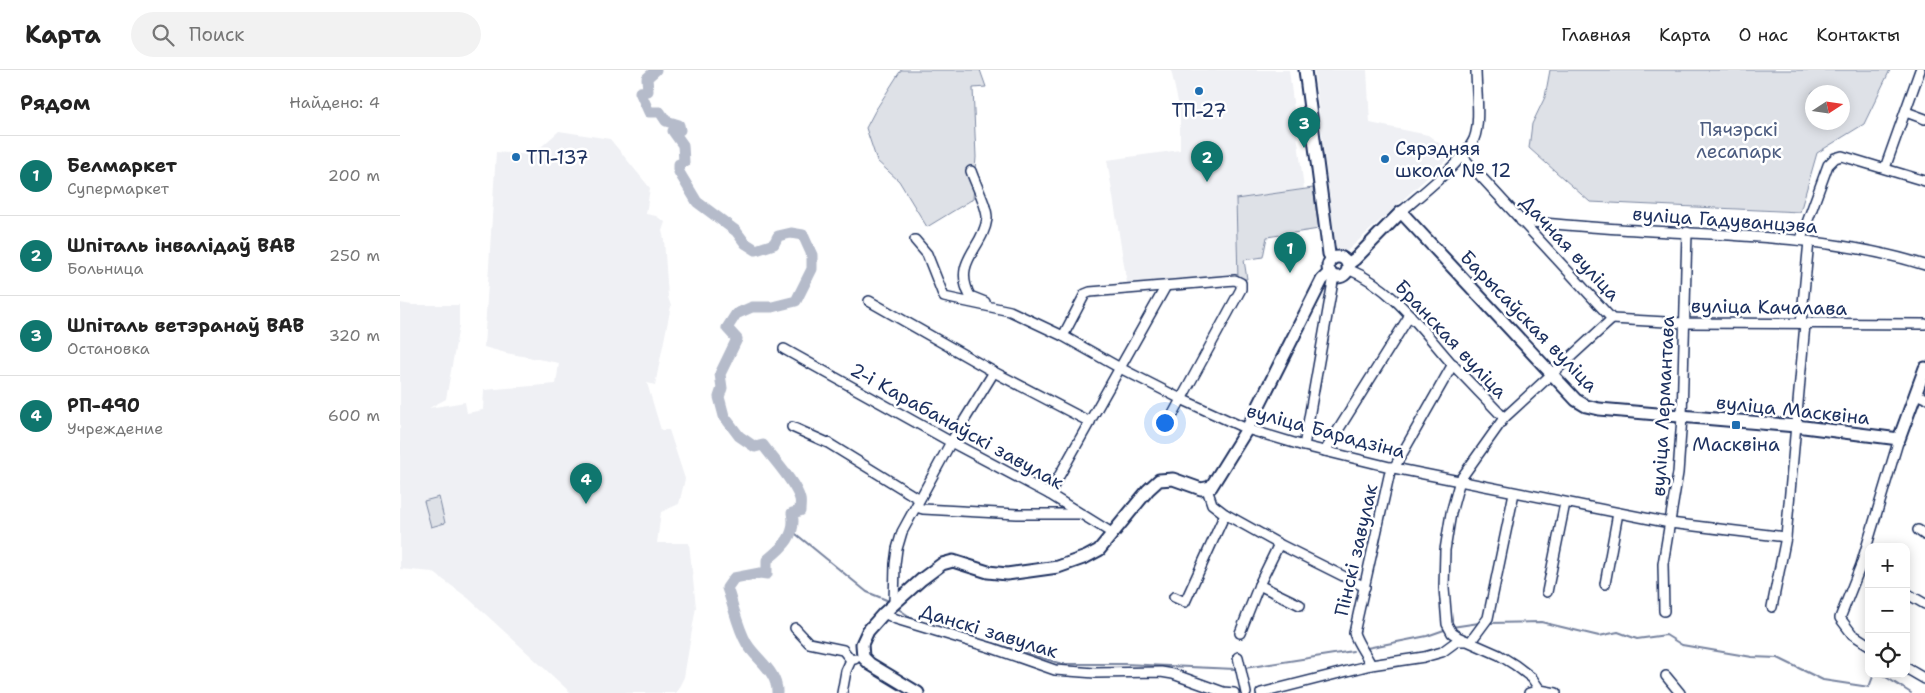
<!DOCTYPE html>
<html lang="ru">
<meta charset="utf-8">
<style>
:root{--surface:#fff;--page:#f2f2f2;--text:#222;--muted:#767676;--line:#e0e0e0;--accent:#0f766e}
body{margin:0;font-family:"Shantell Sans",sans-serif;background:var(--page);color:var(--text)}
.controls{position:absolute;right:15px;bottom:15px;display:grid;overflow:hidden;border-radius:10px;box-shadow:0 2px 12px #0003}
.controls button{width:45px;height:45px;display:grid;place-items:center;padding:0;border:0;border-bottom:1px solid var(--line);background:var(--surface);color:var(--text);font:25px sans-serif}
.compass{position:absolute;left:1405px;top:15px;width:45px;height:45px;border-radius:50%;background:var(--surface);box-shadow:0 2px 12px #0003;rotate:78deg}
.you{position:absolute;left:764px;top:352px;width:18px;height:18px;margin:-12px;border:4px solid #fff;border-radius:50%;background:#1a73e8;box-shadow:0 0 0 8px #1a73e833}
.badge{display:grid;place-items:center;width:32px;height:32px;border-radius:50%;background:var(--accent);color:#fff;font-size:16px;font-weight:700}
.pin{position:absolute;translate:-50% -41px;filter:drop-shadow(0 1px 2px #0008)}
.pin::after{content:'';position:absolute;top:26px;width:18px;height:15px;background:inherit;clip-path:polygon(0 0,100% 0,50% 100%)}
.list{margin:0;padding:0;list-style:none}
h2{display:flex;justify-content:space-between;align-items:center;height:65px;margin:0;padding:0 20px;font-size:21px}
h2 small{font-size:16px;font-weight:400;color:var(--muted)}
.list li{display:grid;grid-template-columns:32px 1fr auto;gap:15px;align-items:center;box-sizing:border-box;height:80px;padding:0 20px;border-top:1px solid var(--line)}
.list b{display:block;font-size:19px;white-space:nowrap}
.list p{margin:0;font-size:16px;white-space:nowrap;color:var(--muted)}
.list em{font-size:16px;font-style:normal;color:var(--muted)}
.icon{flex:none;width:28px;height:28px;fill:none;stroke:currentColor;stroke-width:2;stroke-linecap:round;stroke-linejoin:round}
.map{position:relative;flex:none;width:1525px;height:623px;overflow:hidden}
header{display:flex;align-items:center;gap:30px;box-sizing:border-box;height:70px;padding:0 25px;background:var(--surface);border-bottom:1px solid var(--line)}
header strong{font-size:24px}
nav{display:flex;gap:28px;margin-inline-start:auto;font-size:18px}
.search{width:350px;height:45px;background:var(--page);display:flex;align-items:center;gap:12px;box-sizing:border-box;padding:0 18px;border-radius:28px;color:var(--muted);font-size:19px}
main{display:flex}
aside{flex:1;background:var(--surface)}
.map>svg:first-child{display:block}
.built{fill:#eff0f4}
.green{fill:#dee1e7;stroke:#7c88a2;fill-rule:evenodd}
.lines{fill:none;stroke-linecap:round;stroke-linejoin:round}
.stream{stroke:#77839f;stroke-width:2}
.river{stroke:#b5bbca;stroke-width:11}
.minor-casing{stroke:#1b2f5e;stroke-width:12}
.major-casing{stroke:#1b2f5e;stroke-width:15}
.minor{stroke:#fff;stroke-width:9}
.major{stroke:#fff;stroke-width:11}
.poi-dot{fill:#1f6fb2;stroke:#fff;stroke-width:2}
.labels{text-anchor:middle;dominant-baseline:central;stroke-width:5;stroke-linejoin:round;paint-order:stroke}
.poi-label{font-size:19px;fill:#1b2f5e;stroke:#fff}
.park-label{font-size:19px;fill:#4c5c80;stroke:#fff}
.street-label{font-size:19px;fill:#1b2f5e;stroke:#fff}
</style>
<header>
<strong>Карта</strong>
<div class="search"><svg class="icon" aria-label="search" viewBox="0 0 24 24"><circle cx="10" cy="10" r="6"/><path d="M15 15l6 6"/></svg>Поиск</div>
<nav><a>Главная</a><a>Карта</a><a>О нас</a><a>Контакты</a></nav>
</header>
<main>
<aside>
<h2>Рядом<small>Найдено: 4</small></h2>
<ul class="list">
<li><span class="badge">1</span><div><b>Белмаркет</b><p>Супермаркет</p></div><em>200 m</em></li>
<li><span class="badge">2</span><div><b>Шпіталь інвалідаў ВАВ</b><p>Больница</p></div><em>250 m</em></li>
<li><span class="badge">3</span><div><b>Шпіталь ветэранаў ВАВ</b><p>Остановка</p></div><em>320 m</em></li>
<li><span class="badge">4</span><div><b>РП-490</b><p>Учреждение</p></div><em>600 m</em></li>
</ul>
</aside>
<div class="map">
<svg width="1525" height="623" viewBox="0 0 1525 623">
<rect width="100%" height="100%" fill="#fff"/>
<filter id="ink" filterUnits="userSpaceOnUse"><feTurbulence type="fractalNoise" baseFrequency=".02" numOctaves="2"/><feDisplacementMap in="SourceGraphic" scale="10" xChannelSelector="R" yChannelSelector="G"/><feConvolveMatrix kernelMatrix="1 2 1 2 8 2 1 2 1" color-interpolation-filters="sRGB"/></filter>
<g filter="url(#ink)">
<g class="built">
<polygon points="771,0 889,0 904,119 836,129 838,209 762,214 727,213 707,90 780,80 780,41"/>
<polygon points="914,0 967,0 970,53 1028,65 1043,76 1046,74 1052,78 1053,84 947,181 936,180"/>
<polygon points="159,61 210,69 250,118 246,144 256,146 265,152 262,161 264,169 268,227 271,236 255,315 247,313 261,360 269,360 285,409 279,434 261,442 257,473 289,473 296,537 284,607 276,623 171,623 68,528 33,502 0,499 0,233 12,235 59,235 59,256 46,329 29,338 65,332 67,343 83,340 84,320 156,314 159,293 106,283 84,277 96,82 132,85"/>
</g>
<g class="green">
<polygon points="501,0 580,0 586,17 573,18 576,87 573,129 527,157 499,111 477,91 466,58 475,41"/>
<path d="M1150,0h340l-26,54 -47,29 -17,59 -210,-10 -61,-54 3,-24 13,-27zM1442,22v30h-30v-30z"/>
<polygon points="913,118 919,159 867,167 863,187 844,190 847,209 838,209 836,129"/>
<polygon points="39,427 45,453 31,457 24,431"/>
</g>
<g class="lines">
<g class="stream">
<polyline points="391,460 467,522 489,531"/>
<polyline points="497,538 516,551"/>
<polyline points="1089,553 1141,552 1199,566 1218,562 1237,569 1266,565 1282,575 1352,587 1378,588 1423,610 1469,617 1474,604 1476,604"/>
<polyline points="1052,557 1079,553"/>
<polyline points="549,560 662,594 724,594 835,599"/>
<polyline points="967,578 1027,566 1047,559"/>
<polyline points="845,598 953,581"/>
<polyline points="1481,604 1511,623"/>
</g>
<path class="river" d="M256,0l-9,8 1,13 -8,1 9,20h11l6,9 13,4 1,5 -7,1 10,14 1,17 -5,2v8l18,30 39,29 9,12 11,7 18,-6 4,-8 13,-3 12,2 9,20v14l-16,32 -24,6h-20l-16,7 -9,14 10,11 -17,35 2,14 -3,9 5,19 15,20 16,11 8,-2c10,14 33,38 37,54 1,3 0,8 0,12l-8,2c5,22 -9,34 -25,47v14l-7,-1 -26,5 -7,10c7,19 10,39 20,56 10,16 31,28 30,49"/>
<defs>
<g id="minor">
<polyline points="1506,42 1525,49"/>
<polyline points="1062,86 1212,249"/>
<polyline points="1485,98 1520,0"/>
<path d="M571,101c4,12 17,37 16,48 -4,30 -35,42 -17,77l15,6"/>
<path d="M1001,142c19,-17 63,-51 73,-73 7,-17 2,-50 2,-69"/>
<path d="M1121,151c33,3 66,6 99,8 102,7 206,5 305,36"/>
<polyline points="1401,169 1428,95 1435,88 1442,86 1525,111"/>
<polyline points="515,170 527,184 544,227 610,241 663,266 720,298 781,329 847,359 904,376 994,398 1270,453 1386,467"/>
<path d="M948,199c46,19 73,60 105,96 17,18 34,35 51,53"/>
<polyline points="469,231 594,302 690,352"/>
<polyline points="1212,249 1284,253 1525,254"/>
<polyline points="1401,254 1409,171"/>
<polyline points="663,266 685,224 690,222 835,210 841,213 841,219 766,357"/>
<polyline points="384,279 551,372 649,424 712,463"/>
<polyline points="1516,324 1525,328"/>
<polyline points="392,357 428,373 519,429"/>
<polyline points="904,376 934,206"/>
<polyline points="925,381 1010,245"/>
<polyline points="994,398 1053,294"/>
<polyline points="807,419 812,434 825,444 879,474 965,517"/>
<polyline points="649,424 766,216"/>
<polyline points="516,437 523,439 617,444 680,444"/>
<polyline points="1518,460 1525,465"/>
<polyline points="1205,514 1218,443"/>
<polyline points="859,515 900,535"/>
<polyline points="1147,522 1165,433"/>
<polyline points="1506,523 1525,534"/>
<polyline points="774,527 785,532 825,444"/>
<polyline points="494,533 495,494 497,479 502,462 551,372 594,302"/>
<polyline points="1372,537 1386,467 1405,254"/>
<polyline points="1264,541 1263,494 1278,403 1282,347 1287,162"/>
<polyline points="484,543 496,549 592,578 655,600 695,603 761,602 773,604 823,622 834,623"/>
<polyline points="395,558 409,573 443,580 451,590"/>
<polyline points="840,563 859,515 879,474"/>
<polyline points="1071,571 1088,548 1114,423"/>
<polyline points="1469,575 1452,564 1440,548 1461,495 1499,369"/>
<polyline points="838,587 846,623"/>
<path d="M971,595c-5,-11 -13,-20 -17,-32l37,-166"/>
<polyline points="1506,598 1525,609"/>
<polyline points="1266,606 1280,623"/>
<polyline points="1140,620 1132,608 1115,595 1099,585 1058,567 1052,563 1047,554 1044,518 1045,480 1051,443 1060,410 1104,348 1212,249"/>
<polyline points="442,623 446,601 451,590 455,589"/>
<polyline points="861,623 971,595 1024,587 1042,582 1057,571 1066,571"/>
<polyline points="1129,623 1140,620 1156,623"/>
</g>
<g id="major">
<polyline points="905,0 929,184 932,189"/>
<circle cx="938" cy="197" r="10"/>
<polyline points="948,194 955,189 1001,142 1176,330 1186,336 1199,339 1396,356 1499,369 1525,298"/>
<polyline points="518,623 470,594 463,587 462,574 468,561 484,543 522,509 542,494 553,491 588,502 607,504 658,497 686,487 699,480 748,420 759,410 773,409 801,419 811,417 847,359 922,210 930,202"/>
</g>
</defs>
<use href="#minor" class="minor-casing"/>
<use href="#major" class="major-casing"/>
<use href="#minor" class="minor"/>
<use href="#major" class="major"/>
</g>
</g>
<g class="poi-dot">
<circle cx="799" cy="21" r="5"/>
<circle cx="116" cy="87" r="5"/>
<circle cx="985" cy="89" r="5"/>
<rect x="1331" y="350" width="10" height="10" rx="2.5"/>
</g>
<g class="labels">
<g class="poi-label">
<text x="799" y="40">ТП-27</text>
<text x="995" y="78" text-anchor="start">Сярэдняя<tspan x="995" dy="22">школа № 12</tspan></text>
<text x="126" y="87" text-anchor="start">ТП-137</text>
<text x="1336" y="374">Масквіна</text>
</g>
<g class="park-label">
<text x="1339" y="59">Пячэрскі<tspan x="1339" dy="22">лесапарк</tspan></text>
</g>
<g class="street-label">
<text transform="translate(1325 150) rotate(4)">вуліца Гадуванцэва</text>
<text transform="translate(1170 178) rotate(47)">Дачная вуліца</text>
<text transform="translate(1369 237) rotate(1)">вуліца Качалава</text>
<text transform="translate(1129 251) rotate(46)">Барысаўская вуліца</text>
<text transform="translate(1051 269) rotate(47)">Бранская вуліца</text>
<text transform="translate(1263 336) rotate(-87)">вуліца Лермантава</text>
<text transform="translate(1393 340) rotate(6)">вуліца Масквіна</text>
<text transform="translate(557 356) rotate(29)">2-і Карабанаўскі завулак</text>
<text transform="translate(926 361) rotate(15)">вуліца Барадзіна</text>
<text transform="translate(956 480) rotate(-77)">Пінскі завулак</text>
<text transform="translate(589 561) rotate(17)">Данскі завулак</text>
</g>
</g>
</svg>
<div class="controls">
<button>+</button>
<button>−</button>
<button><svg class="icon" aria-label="locate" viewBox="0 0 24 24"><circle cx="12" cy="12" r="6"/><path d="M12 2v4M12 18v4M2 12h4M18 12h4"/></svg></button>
</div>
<svg class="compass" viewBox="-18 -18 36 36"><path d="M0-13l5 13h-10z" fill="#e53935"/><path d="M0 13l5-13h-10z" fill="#767676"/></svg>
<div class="you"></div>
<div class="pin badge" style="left:890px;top:203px">1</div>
<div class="pin badge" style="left:807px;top:112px">2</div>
<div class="pin badge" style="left:904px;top:78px">3</div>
<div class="pin badge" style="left:186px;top:434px">4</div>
</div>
</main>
